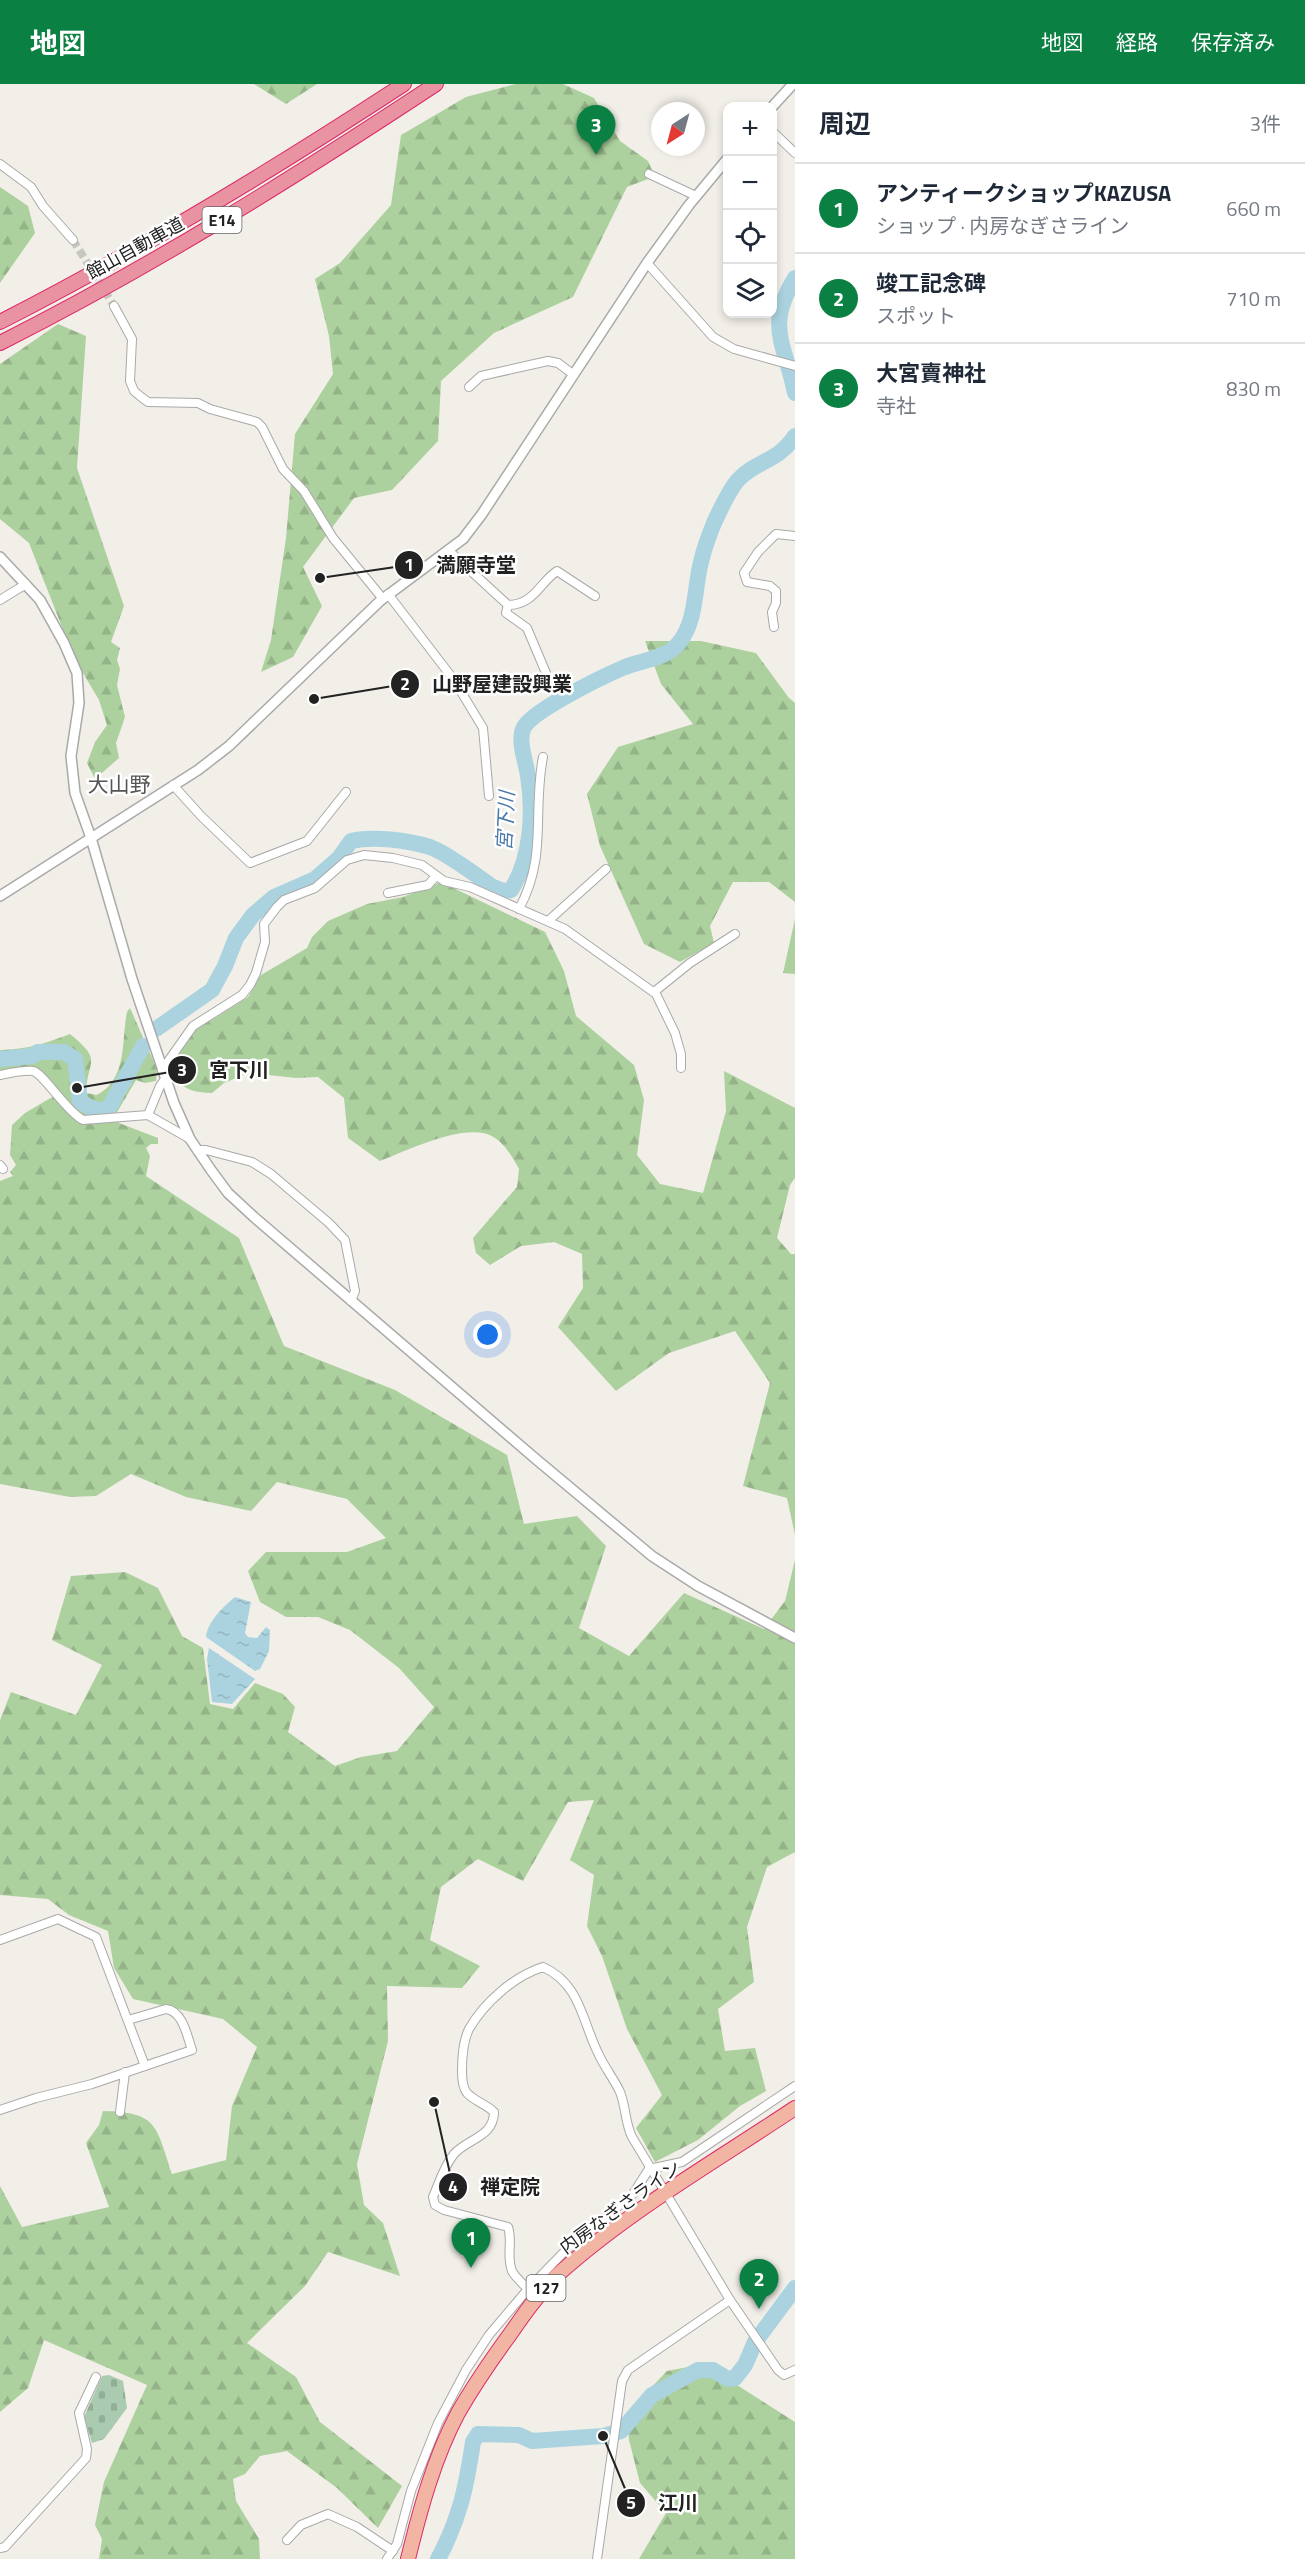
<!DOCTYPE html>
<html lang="ja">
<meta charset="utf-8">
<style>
:root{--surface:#fff;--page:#f2f2f3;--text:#1f2937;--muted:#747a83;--line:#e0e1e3;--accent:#0b8043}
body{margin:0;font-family:"Titillium Web","Noto Sans JP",sans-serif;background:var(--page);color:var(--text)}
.controls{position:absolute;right:18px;top:18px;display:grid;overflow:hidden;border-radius:12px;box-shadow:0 3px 9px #0003}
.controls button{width:54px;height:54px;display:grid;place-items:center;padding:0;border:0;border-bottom:2px solid var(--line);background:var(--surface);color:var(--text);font:30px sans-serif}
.compass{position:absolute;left:651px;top:18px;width:54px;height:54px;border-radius:50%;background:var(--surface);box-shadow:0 3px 9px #0003;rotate:216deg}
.you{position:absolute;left:488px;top:1251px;width:21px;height:21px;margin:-15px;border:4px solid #fff;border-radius:50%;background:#1a73e8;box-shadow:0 0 0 9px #1a73e833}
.badge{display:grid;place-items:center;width:39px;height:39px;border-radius:50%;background:var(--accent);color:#fff;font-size:20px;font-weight:700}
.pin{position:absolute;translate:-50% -50px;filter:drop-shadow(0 2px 3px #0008)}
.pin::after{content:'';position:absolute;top:32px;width:21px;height:18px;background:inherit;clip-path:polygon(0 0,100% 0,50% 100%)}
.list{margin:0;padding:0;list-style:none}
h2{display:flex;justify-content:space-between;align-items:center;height:78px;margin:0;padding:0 24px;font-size:26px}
h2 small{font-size:20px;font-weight:400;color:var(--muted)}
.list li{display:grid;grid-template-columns:39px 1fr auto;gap:18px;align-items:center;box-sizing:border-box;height:90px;padding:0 24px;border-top:2px solid var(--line)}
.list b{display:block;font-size:22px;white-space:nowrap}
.list p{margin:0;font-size:20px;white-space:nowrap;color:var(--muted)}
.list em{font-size:20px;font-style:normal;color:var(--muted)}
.icon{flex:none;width:33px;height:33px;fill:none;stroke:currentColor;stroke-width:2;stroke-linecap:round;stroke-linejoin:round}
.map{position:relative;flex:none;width:795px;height:2475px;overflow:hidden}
header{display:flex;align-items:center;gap:36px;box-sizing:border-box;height:84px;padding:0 30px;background:var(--accent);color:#fff}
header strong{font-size:28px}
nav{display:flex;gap:33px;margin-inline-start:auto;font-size:21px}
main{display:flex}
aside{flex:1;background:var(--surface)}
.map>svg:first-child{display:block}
.forest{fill:url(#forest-firs)}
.cemetery{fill:url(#cemetery-stones)}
.water{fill:url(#water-ripples)}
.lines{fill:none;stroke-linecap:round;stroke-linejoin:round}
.river{stroke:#aad3df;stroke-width:16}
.minor-tunnel{stroke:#c8c6c1;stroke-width:8;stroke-dasharray:8 4;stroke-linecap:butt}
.minor-casing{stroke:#a9a9a9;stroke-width:10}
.tertiary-casing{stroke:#a9a9a9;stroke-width:12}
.trunk-casing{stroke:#dc2a67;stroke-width:16}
.motorway-casing{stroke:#dc2a67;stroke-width:16}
.minor{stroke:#fff;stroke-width:8}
.tertiary{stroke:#fff;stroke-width:9}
.trunk{stroke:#f2b4a3;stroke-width:14}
.motorway{stroke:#e892a2;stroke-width:14}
.labels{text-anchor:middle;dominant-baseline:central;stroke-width:5;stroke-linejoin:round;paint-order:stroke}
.shield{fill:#fff;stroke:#646464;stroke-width:1.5}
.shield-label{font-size:16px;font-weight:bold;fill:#222}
.street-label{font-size:18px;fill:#222;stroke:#fff}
.water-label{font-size:20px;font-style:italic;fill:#4a7aab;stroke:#fff}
.quarter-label{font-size:21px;fill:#555;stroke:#fff}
.leader{fill:none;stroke:#222;stroke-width:2}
.callout-dot{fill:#222;stroke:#fff;stroke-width:2}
.mark-label{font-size:18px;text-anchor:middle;font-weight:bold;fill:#fff}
.callout-label{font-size:20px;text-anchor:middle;font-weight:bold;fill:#222;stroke:#fff;stroke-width:5;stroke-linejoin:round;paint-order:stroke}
</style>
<header>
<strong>地図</strong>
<nav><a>地図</a><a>経路</a><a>保存済み</a></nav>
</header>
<main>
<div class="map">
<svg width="795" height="2475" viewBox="0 0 795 2475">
<defs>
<pattern id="forest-firs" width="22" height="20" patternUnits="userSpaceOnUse" patternTransform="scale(1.5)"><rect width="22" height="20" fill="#add19e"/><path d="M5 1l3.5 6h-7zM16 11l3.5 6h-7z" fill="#95b388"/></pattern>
<pattern id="cemetery-stones" width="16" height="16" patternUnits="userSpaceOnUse" patternTransform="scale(1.5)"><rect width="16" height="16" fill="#aacbaf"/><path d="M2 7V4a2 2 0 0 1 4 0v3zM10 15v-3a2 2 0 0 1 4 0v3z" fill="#92ae96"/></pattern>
<pattern id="water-ripples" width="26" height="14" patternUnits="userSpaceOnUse" patternTransform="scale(1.5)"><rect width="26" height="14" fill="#aad3df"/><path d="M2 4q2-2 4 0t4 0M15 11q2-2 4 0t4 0" fill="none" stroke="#92b5bf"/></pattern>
</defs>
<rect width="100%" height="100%" fill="#f2efe9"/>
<g class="forest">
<polygon points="254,0 317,0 286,20"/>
<polygon points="516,0 563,0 594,14 620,57 648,77 652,86 648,95 627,103 573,213 494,249 441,297 438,357 392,406 354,414 303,483 322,522 293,573 261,588 271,556 286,454 295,350 333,290 329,252 315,195 340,179 391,121 401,51 466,13"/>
<polygon points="0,103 28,122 35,149 0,199"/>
<polygon points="58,240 86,252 77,384 124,522 111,558 120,564 117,576 120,585 117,601 125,633 116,659 119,674 95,695 87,679 95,658 107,641 99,616 80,584 66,553 29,459 0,435 0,280"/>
<polygon points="645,557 701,557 756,569 789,614 795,619 795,818 769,798 733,798 710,842 714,859 680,878 644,860 600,762 587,710 618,663 693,640 661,600"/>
<path d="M441,798l104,50 19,39 12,45 58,49 10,35 -7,55 23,29 43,9 23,-82 -2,-40 71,37v70l-5,7 -13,53 14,16h4v281l-8,-37 -44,-12 27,-103 -35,-52 -66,22 -53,38 -58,-64 25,-39 -1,-34 -28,-12 -33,4 -31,19 -14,-12 -3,-15 44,-51 2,-18c-8,-14 -18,-33 -36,-36 -30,-5 -75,17 -103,28l-32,-23 -4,-40 -26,-21 -22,1 -47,-5 -25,10 -12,10c-24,-1 -33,-5 -42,-28l16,-28 13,-12 13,-5 36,-23 13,-22 46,-27 5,-11 16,-16 39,-17 36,-7z"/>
<polygon points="795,835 795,890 783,889"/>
<path d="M130,924l27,61 -1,12 -11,2 -9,-3 -20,34 3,9 39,15v6h-7l-5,4 4,8 -4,20 93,62 45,108 111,44 112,65 17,69 53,-8 29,30 -27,82 50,28 55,-63 80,36 21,-28 10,-41v292l-28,15 -20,60 7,55 -36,27 7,42 30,-3 11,43 -26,15 -42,34 -43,22 -19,-34 26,-33 -35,-66 -25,-73 -15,-30 7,-51 -24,-15 24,-60 -26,2 -45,79 -45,-22 -37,28 -11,53 50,26 -18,22 -75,-2 1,55 -31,123 7,41 19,18 17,53 -72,-24 -23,34 -58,57 49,34 24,45 82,64 -24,42 -41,-40 -50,-37 -27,5 -15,18 -12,5 3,22 23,38 1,20h-161l3,-20 -7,-14 9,-43 43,-97 -103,-45 -16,48 -28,24v-226l22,41 87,-20 -23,-64 13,-18 4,-14c56,1 53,16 69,63l54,-14 6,-54 25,-59 -34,-28 -90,-20 -19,-31 -6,-37 -39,-16 -21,-16 -48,-4v-175l11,-28 65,23 26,-50 -50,-25 19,-64 54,-4 33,16 24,48 21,12 7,56 23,5 22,-26 28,11 12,13 -7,25 47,34 26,-9 36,-6 37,-44 -35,-39 -49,-38 -32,-13h-32l-26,-15 -12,-31 18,-19h81l39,-14 -39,-39 -70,-17 -26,29 -65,-14 -55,-23 -35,22 -26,1 -70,-13v-303l13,-5 -3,-4 6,-7 -6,-10 2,-30 13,-12 34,-20c-18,-30 -28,-24 -59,-19v-24c28,-1 44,-6 70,-16 34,28 17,25 16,59l11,2c31,-17 24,-53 30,-83z"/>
<polygon points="704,2280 795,2338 795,2475 639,2475 666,2429 640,2399 629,2356 627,2329 667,2287"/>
</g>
<polygon class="cemetery" points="109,2291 123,2297 127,2324 104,2355 92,2359 84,2333 102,2292"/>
<g class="water">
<path d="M235,1513l16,5 -6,31 3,4 9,1 9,-11 4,3 -1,21 -9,18 -5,2 -49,-34c1,-15 19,-32 29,-40z"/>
<polygon points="209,1564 255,1595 232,1620 212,1618 207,1575"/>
</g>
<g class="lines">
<g class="river">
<path d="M795,194c-30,49 -10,65 0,115"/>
<path d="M156,945l56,-39 13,-24 11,-28 17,-23 21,-18 41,-18 24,-21 12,-17c23,-5 56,-1 79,6 17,6 47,29 63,40l10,4 8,-1c20,-31 23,-78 17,-114 -2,-14 -11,-36 -4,-49 11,-18 80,-51 101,-60 18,-7 40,-8 53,-23 19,-22 16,-56 23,-82 3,-13 8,-27 13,-39 6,-13 15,-33 24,-43 18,-20 39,-17 57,-44"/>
<path d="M0,975l32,-3 6,-4h26l11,7 5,42c10,7 20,14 30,5l33,-60"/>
<path d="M438,2475c22,-41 28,-71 35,-117l5,-8 41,1 13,6 71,-5 18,-5 31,-36 46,-25h15l15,9 7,-1 10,-13 10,-23 40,-54"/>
</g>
<polyline class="minor-tunnel" points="73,156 114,222"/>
<defs>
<g id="minor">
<polyline points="772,47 795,69"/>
<polyline points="0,80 31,103 43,122 73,156"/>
<polyline points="649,90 696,112"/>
<polyline points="647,179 713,253 734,265 795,282"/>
<polyline points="114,222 132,255 130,297 134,307 140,312 148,318 198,319 210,325 257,338 262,343 283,385 304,407 333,454 383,515"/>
<polyline points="469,303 481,292 548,277 558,279 574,291"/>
<path d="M448,466l60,55c26,0 32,-23 49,-34l38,25"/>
<polyline points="388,510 454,596 483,644 489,712"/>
<polyline points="0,516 26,500"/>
<polyline points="508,521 506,529 527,544 546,589"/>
<polyline points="774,543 772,528 776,519 776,507 770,502 747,498 744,489 758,468 776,450 795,452"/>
<polyline points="173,701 201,732 250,779 307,757 346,708"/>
<polyline points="388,809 428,801 436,792"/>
<path d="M519,825c29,-54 13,-96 24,-152"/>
<polyline points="548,837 606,785"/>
<polyline points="654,908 690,879 735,850"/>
<polyline points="162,986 193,942 242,911 250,901 256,889 265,858 264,840 277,823 284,816 315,804 347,776 364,771 393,774 422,781 444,797 470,803 565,845 656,910 675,949 681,970 681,984"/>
<path d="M0,991c10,-2 23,-5 33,-4 10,2 33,40 50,49l65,-5 42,24"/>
<polyline points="148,1031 160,1002 165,995"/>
<polyline points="197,1066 206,1066 252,1078 271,1090 329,1139 345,1156 355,1207 351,1217"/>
<polyline points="0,1081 3,1085"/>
<polyline points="0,1856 58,1835 96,1853 145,1982"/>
<path d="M0,2026l36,-12 56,-14 100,-34c-5,-14 -9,-39 -26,-41l-38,11"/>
<polyline points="120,2028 125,1988"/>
<path d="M528,2205c-5,-5 -13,-12 -16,-18 -6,-15 1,-30 -4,-44l-64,-17 -9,-5 -2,-8c6,-14 11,-31 21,-43 13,-15 40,-17 40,-42 -8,-8 -20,-11 -27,-19 -5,-6 -5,-16 -5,-22 0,-14 1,-30 7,-42 15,-26 45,-53 74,-62 38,17 39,55 56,88 6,13 15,24 21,37 6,15 5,31 12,45l98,163 48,70 6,5 11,-5"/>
<polyline points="287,2456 301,2441 328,2430 357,2443 393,2467"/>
<polyline points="0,2464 5,2463 86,2374 87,2365 79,2329 96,2293"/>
<polyline points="387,2475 397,2460 411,2407 438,2339 466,2286 489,2251 528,2205 566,2166 633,2110 649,2085 682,2078 795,2002"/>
<polyline points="597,2475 622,2297 628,2286 730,2216"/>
</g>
<g id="tertiary">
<polyline points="772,23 793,0"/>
<polyline points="0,473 40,516 64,559 77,589 79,619 71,672 75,709 91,754 132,895 174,1019 190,1055 211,1086 228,1109 254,1133 537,1376 652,1472 698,1502 795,1554"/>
<polyline points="0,812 198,686 229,662 380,517 463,455 482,430 647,179 689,121 728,74"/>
</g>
<path id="trunk" d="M408,2475c12,-49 26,-101 50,-146 16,-28 34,-54 53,-80 15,-22 32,-46 52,-63 69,-61 156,-111 232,-162"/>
<g id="motorway">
<path d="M0,238c139,-71 273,-152 404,-238"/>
<path d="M0,259c151,-76 295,-166 436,-259"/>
</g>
</defs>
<use href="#minor" class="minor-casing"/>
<use href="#tertiary" class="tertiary-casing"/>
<use href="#trunk" class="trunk-casing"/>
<use href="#motorway" class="motorway-casing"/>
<use href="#minor" class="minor"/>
<use href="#tertiary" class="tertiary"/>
<use href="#trunk" class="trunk"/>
<use href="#motorway" class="motorway"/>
</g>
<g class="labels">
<g class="shield">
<rect x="202.5" y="123" width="39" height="26" rx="4.5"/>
<rect x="526.5" y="2191" width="39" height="26" rx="4.5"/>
</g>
<g class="shield-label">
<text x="222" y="136">E14</text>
<text x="546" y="2204">127</text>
</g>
<g class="street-label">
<text transform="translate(135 164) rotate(-29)">館山自動車道</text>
<text transform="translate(620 2123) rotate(-36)">内房なぎさライン</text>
</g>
<g class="water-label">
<text transform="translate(505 737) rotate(-87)">宮下川</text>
</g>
<g class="quarter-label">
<text x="119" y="700">大山野</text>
</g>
</g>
<path class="leader" d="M320 494L409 481M314 615L405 600M77 1004L182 986M434 2018L453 2103M603 2352L631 2419"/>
<g class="callout-dot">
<circle cx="320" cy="494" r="6"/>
<circle cx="314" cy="615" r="6"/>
<circle cx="77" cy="1004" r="6"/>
<circle cx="434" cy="2018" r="6"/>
<circle cx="603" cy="2352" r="6"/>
<circle cx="409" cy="481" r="15"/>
<circle cx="405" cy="600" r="15"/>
<circle cx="182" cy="986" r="15"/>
<circle cx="453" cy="2103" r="15"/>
<circle cx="631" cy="2419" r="15"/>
</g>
<g class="mark-label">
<text x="409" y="487">1</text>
<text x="405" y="606">2</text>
<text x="182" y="992">3</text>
<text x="453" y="2109">4</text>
<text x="631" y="2425">5</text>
</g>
<g class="callout-label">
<text x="476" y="488">満願寺堂</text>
<text x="502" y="607">山野屋建設興業</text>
<text x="239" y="993">宮下川</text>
<text x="510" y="2110">禅定院</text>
<text x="678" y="2426">江川</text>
</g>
</svg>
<div class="controls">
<button>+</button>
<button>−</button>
<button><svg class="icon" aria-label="locate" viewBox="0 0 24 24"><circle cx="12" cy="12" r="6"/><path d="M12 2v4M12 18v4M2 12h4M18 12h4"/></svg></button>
<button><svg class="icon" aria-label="layers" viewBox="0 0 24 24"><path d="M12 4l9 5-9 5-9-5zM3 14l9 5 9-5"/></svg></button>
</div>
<svg class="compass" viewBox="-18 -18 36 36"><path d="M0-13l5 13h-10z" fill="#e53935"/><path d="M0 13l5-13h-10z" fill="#747a83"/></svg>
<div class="you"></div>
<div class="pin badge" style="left:471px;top:2184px">1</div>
<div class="pin badge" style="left:759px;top:2225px">2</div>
<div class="pin badge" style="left:596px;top:71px">3</div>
</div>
<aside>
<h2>周辺<small>3件</small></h2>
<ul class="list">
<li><span class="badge">1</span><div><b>アンティークショップKAZUSA</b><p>ショップ · 内房なぎさライン</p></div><em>660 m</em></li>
<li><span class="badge">2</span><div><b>竣工記念碑</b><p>スポット</p></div><em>710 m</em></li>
<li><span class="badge">3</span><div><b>大宮賣神社</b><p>寺社</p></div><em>830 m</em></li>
</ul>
</aside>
</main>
